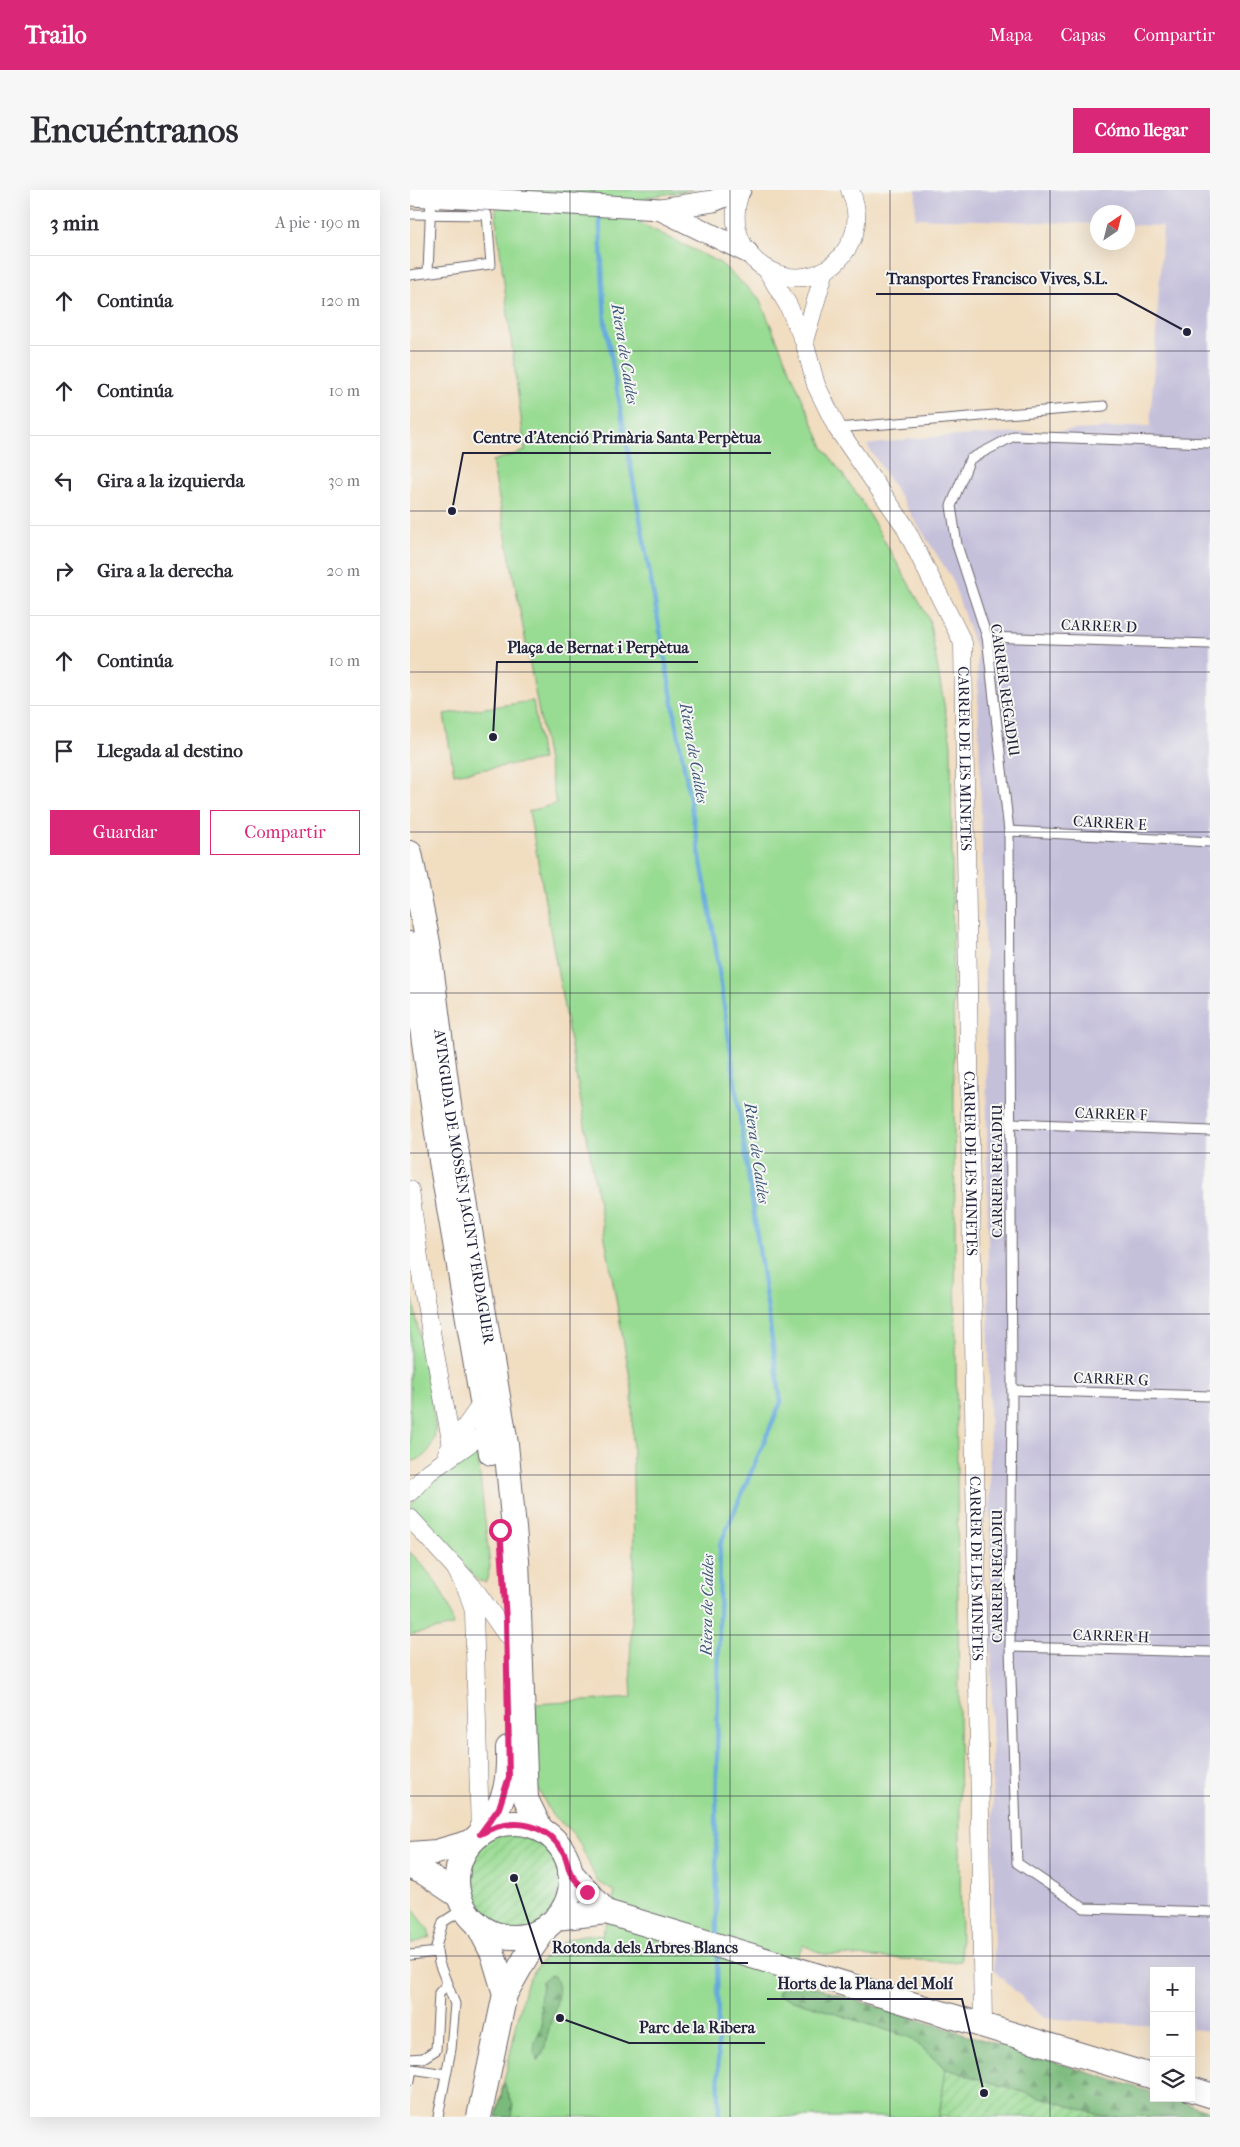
<!DOCTYPE html>
<html lang="es">
<meta charset="utf-8">
<style>
:root{--surface:#fff;--page:#f7f7f7;--text:#2b2b33;--muted:#7c7c81;--line:#e1e1e2;--accent:#db2777}
body{margin:0;font-family:"IM FELL French Canon",serif;background:var(--page);color:var(--text)}
.controls{position:absolute;right:15px;bottom:15px;display:grid;overflow:hidden;border-radius:0px;box-shadow:0 5px 20px #0002}
.controls button{width:45px;height:45px;display:grid;place-items:center;padding:0;border:0;border-bottom:1px solid var(--line);background:var(--surface);color:var(--text);font:25px sans-serif}
.compass{position:absolute;left:680px;top:15px;width:45px;height:45px;border-radius:50%;background:var(--surface);box-shadow:0 5px 20px #0002;rotate:35deg}
.stop{position:absolute;width:15px;height:15px;margin:-11px;border:4px solid #db2777;border-radius:50%;background:#fff}
.stop.end{background:#db2777;border-color:#fff;box-shadow:0 1px 5px #0008}
.list{margin:0;padding:0;list-style:none}
h2{display:flex;justify-content:space-between;align-items:center;height:65px;margin:0;padding:0 20px;font-size:21px}
h2 small{font-size:16px;font-weight:400;color:var(--muted)}
.list li{display:grid;grid-template-columns:32px 1fr auto;gap:15px;align-items:center;box-sizing:border-box;height:90px;padding:0 20px;border-top:1px solid var(--line)}
.list b{display:block;font-size:19px;white-space:nowrap}
.list em{font-size:16px;font-style:normal;color:var(--muted)}
.actions{display:flex;gap:10px;padding:15px 20px}
.actions a{flex:1;padding:11px 0;border:1px solid var(--accent);border-radius:0px;text-align:center;font-size:18px;color:var(--accent)}
.actions .main{background:var(--accent);color:#fff}
.icon{flex:none;width:28px;height:28px;fill:none;stroke:currentColor;stroke-width:2;stroke-linecap:round;stroke-linejoin:round}
.map{position:relative;flex:none;width:800px;height:1927px;overflow:hidden;border-radius:0px}
header{display:flex;align-items:center;gap:30px;box-sizing:border-box;height:70px;padding:0 25px;background:var(--accent);color:#fff}
header strong{font-size:24px}
nav{display:flex;gap:28px;margin-inline-start:auto;font-size:18px}
.intro{display:flex;align-items:center;justify-content:space-between;box-sizing:border-box;height:120px;padding:0 30px}
h1{margin:0;font-size:35px}
.button{padding:12px 22px;border-radius:0px;background:var(--accent);color:#fff;font-size:18px;font-weight:700}
main{display:flex;gap:30px;padding:0 30px}
aside{flex:1;background:var(--surface);border-radius:0px;box-shadow:0 5px 20px #0002}
.map>svg:first-child{display:block}
.industrial{fill:#c5c0da}
.green{fill:#98db92;stroke:#5d7e66}
.forest{fill:url(#forest-firs);stroke:#4e6e5c}
.garden{fill:url(#garden-furrows);stroke:#5d7e66}
.lines{fill:none;stroke-linecap:round;stroke-linejoin:round}
.stream{stroke:#65aadb;stroke-width:4.5}
.service-casing{stroke:#6a636a;stroke-width:11}
.minor-casing{stroke:#6a636a;stroke-width:19}
.tertiary-casing{stroke:#6a636a;stroke-width:23}
.secondary-casing{stroke:#6a636a;stroke-width:26}
.service{stroke:#fff;stroke-width:9}
.minor{stroke:#fff;stroke-width:18}
.tertiary{stroke:#fff;stroke-width:21}
.secondary{stroke:#fff;stroke-width:24}
.route{stroke:#db2777;stroke-width:6}
.grid{fill:none;stroke:#22223b;stroke-width:1;stroke-opacity:0.55}
.labels{text-anchor:middle;dominant-baseline:central;stroke-width:4;stroke-linejoin:round;paint-order:stroke}
.street-label{font-size:15px;fill:#22223b;stroke:#f6f6f2}
.water-label{font-size:16px;font-style:italic;fill:#3d587b;stroke:#f6f6f2}
.leader{fill:none;stroke:#22223b;stroke-width:2}
.callout-dot{fill:#22223b;stroke:#f6f6f2;stroke-width:2}
.callout-label{font-size:16px;text-anchor:middle;font-weight:bold;fill:#22223b;stroke:#f6f6f2;stroke-width:4;stroke-linejoin:round;paint-order:stroke}
</style>
<header>
<strong>Trailo</strong>
<nav><a>Mapa</a><a>Capas</a><a>Compartir</a></nav>
</header>
<div class="intro"><h1>Encuéntranos</h1><a class="button">Cómo llegar</a></div>
<main>
<aside>
<h2>3 min<small>A pie · 190 m</small></h2>
<ul class="list">
<li><svg class="icon" aria-label="ahead" viewBox="0 0 24 24"><path d="M12 20V5M6 11l6-6 6 6"/></svg><div><b>Continúa</b></div><em>120 m</em></li>
<li><svg class="icon" aria-label="ahead" viewBox="0 0 24 24"><path d="M12 20V5M6 11l6-6 6 6"/></svg><div><b>Continúa</b></div><em>10 m</em></li>
<li><svg class="icon" aria-label="left" viewBox="0 0 24 24"><path d="M17 20v-9H6M10 6l-5 5 5 5"/></svg><div><b>Gira a la izquierda</b></div><em>30 m</em></li>
<li><svg class="icon" aria-label="right" viewBox="0 0 24 24"><path d="M7 20v-9h11M14 6l5 5-5 5"/></svg><div><b>Gira a la derecha</b></div><em>20 m</em></li>
<li><svg class="icon" aria-label="ahead" viewBox="0 0 24 24"><path d="M12 20V5M6 11l6-6 6 6"/></svg><div><b>Continúa</b></div><em>10 m</em></li>
<li><svg class="icon" aria-label="arrive" viewBox="0 0 24 24"><path d="M6 21V4h12l-3 4 3 4H6"/></svg><div><b>Llegada al destino</b></div></li>
</ul>
<div class="actions"><a class="main">Guardar</a><a>Compartir</a></div>
</aside>
<div class="map">
<svg width="800" height="1927" viewBox="0 0 800 1927">
<defs>
<pattern id="forest-firs" width="22" height="20" patternUnits="userSpaceOnUse" patternTransform="scale(1.25)"><rect width="22" height="20" fill="#7abb7c"/><path d="M5 1l3.5 6h-7zM16 11l3.5 6h-7z" fill="#649867"/></pattern>
<pattern id="garden-furrows" width="10" height="10" patternUnits="userSpaceOnUse" patternTransform="scale(1.25)"><rect width="10" height="10" fill="#98db92"/><path d="M-1 1l2-2M0 10L10 0M9 11l2-2" fill="none" stroke="#83bc7f"/></pattern>
</defs>
<rect width="100%" height="100%" fill="#f6f6f2"/>
<filter id="ink" filterUnits="userSpaceOnUse"><feTurbulence type="fractalNoise" baseFrequency=".02" numOctaves="2"/><feDisplacementMap in="SourceGraphic" scale="10" xChannelSelector="R" yChannelSelector="G"/><feConvolveMatrix kernelMatrix="1 2 1 2 8 2 1 2 1" color-interpolation-filters="sRGB"/></filter>
<filter id="wash" filterUnits="userSpaceOnUse"><feTurbulence type="fractalNoise" baseFrequency=".0096" numOctaves="4" result="noise"/><feDisplacementMap in="SourceGraphic" scale="20" xChannelSelector="R" yChannelSelector="G"/><feGaussianBlur stdDeviation="1.12" result="paint"/><feColorMatrix in="noise" values="0 0 0 0 0 0 0 0 0 0 0 0 0 0 0 0 0 1.4 0 .05"/><feComposite in="paint" operator="in"/></filter>
<g filter="url(#wash)">
<rect width="100%" height="100%" fill="#f1ddc0"/>
<polygon class="industrial" points="506,0 800,0 800,1841 781,1839 781,1781 744,1781 744,1836 634,1828 584,1781 576,825 567,462 541,387 457,255 509,248 740,236 753,36 718,35 718,22 688,22 687,34 505,28"/>
<g class="green">
<path d="M80,0h203l-46,7 -7,26 80,40 39,35 64,149 38,53 68,119 22,125 10,1217 -10,1 -128,-8 -20,-9 -26,49 134,44 35,31 -7,48h-443l29,-130c15,-30 41,-59 77,-51l13,-44 -18,-11 -18,-39 -8,-11 -19,-16 -17,-32 1,-79 96,-6 -2,-36 4,-95 -2,-178 -103,-578 27,-7 -64,-343 33,-10 -29,-232v-28z"/>
<polygon points="123,511 132,570 44,584 34,524"/>
<path d="M0,1108l3,2 22,122c1,19 -5,36 -25,40z"/>
<polygon points="59,1263 64,1263 68,1268 80,1377 76,1392 69,1391 2,1320 1,1314 24,1288"/>
<path d="M0,1362c20,20 40,46 43,74l-43,9z"/>
<polygon points="0,1715 18,1739 20,1747 0,1755"/>
</g>
<g class="forest">
<path d="M140,1785l4,1c10,20 -2,37 -6,57 -3,12 -3,20 -10,29l-4,-10 1,-11 7,-15 -2,-22 2,-23z"/>
<polygon points="375,1788 744,1903 744,1908 760,1908 800,1921 800,1927 696,1927 536,1879 501,1848 367,1805"/>
<polygon points="94,1892 103,1915 101,1927 86,1927"/>
</g>
<g class="garden">
<circle cx="104" cy="1690" r="56"/>
<polygon points="536,1879 696,1927 529,1927"/>
</g>
<g class="lines">
<g class="stream">
<polyline points="189,21 195,132 303,739 371,1212 310,1355 306,1640 307,1747"/>
<polyline points="307,1762 309,1927"/>
</g>
</g>
</g>
<g filter="url(#ink)">
<g class="lines">
<defs>
<g id="service">
<polyline points="0,24 77,25 81,74 0,85"/>
<polyline points="18,83 21,6"/>
<polyline points="427,238 694,216"/>
<polyline points="800,253 604,246 560,269 541,316 547,355 577,447 599,641 602,1200 600,1457 607,1673 674,1718 800,1722"/>
<polyline points="577,447 800,454"/>
<polyline points="599,641 800,652"/>
<polyline points="601,933 800,941"/>
<polyline points="602,1200 800,1206"/>
<polyline points="600,1457 800,1462"/>
<polyline points="0,1765 27,1762"/>
<polyline points="0,1869 13,1868 26,1860 29,1803 38,1793"/>
<polyline points="0,1890 2,1879 36,1884"/>
<polyline points="28,1927 41,1859 45,1814 29,1773 26,1757 33,1732 55,1718"/>
</g>
<g id="minor">
<path d="M331,0c-29,74 70,123 108,55 10,-17 9,-37 1,-55"/>
<path id="s1" d="M357,80l21,35 16,36 12,44 21,43 67,97 59,118 20,1383"/>
<polyline points="394,151 415,80"/>
<polyline points="0,1000 13,1098 42,1256"/>
<polyline points="37,1263 73,1212"/>
<polyline points="0,1302 19,1282 66,1249 74,1247 86,1258"/>
<polyline points="0,1328 63,1397 96,1444"/>
<polyline points="45,1377 58,1402 64,1421 70,1644"/>
</g>
<g id="tertiary">
<polyline points="0,5 251,19 303,11 330,0"/>
<polyline points="251,20 337,62"/>
</g>
<g id="secondary">
<path id="s2" d="M0,663l18,90 22,169 56,332 11,116 9,239 15,31"/>
<polyline points="0,754 31,971 81,1263"/>
<circle cx="104" cy="1690" r="57"/>
<path d="M70,1644c25,-32 29,-46 28,-86"/>
<polyline points="0,1664 26,1662 61,1652"/>
<polyline points="0,1677 13,1682 49,1706"/>
<polyline points="160,1682 196,1722"/>
<polyline points="146,1728 196,1722 744,1887"/>
<polyline points="67,1733 83,1764 95,1804"/>
<polyline points="781,1899 800,1905"/>
<polyline points="69,1927 95,1804 117,1765 138,1735"/>
</g>
</defs>
<use href="#service" class="service-casing"/>
<use href="#minor" class="minor-casing"/>
<use href="#tertiary" class="tertiary-casing"/>
<use href="#secondary" class="secondary-casing"/>
<use href="#service" class="service"/>
<use href="#minor" class="minor"/>
<use href="#tertiary" class="tertiary"/>
<use href="#secondary" class="secondary"/>
</g>
</g>
<g class="lines" filter="url(#ink)">
<path class="route" d="M90,1340l6,91 3,156 -10,31 -19,26c29,-16 62,-14 82,16 5,7 5,14 8,22 3,7 12,14 17,20"/>
</g>
<path class="grid" d="M160,0v1927M320,0v1927M480,0v1927M640,0v1927M0,161h800M0,321h800M0,482h800M0,642h800M0,803h800M0,963h800M0,1124h800M0,1285h800M0,1445h800M0,1606h800M0,1766h800"/>
<g class="labels">
<g class="street-label">
<text transform="translate(689 436) rotate(2)">CARRER D</text>
<text transform="translate(595 500) rotate(82)">CARRER REGADIU</text>
<text stroke="none"><textPath href="#s1" startOffset="539">CARRER DE LES MINETES</textPath></text>
<text transform="translate(700 633) rotate(3)">CARRER E</text>
<text transform="translate(701 924) rotate(2)">CARRER F</text>
<text stroke="none"><textPath href="#s1" startOffset="944">CARRER DE LES MINETES</textPath></text>
<text transform="translate(587 981) rotate(-90)">CARRER REGADIU</text>
<text stroke="none"><textPath href="#s2" startOffset="338">AVINGUDA DE MOSSÈN JACINT VERDAGUER</textPath></text>
<text transform="translate(701 1189) rotate(2)">CARRER G</text>
<text stroke="none"><textPath href="#s1" startOffset="1349">CARRER DE LES MINETES</textPath></text>
<text transform="translate(587 1386) rotate(-90)">CARRER REGADIU</text>
<text transform="translate(701 1446) rotate(2)">CARRER H</text>
</g>
<g class="water-label">
<text transform="translate(215 164) rotate(81)">Riera de Caldes</text>
<text transform="translate(284 563) rotate(80)">Riera de Caldes</text>
<text transform="translate(347 963) rotate(82)">Riera de Caldes</text>
<text transform="translate(297 1415) rotate(-89)">Riera de Caldes</text>
</g>
</g>
<path class="leader" d="M777 142L707 104H466M42 321L53 263H361M83 547L87 472H288M104 1688L132 1773H338M574 1903L552 1809H357M150 1828L219 1853H355"/>
<g class="callout-dot">
<circle cx="777" cy="142" r="5"/>
<circle cx="42" cy="321" r="5"/>
<circle cx="83" cy="547" r="5"/>
<circle cx="104" cy="1688" r="5"/>
<circle cx="574" cy="1903" r="5"/>
<circle cx="150" cy="1828" r="5"/>
</g>
<g class="callout-label">
<text x="587" y="94">Transportes Francisco Vives, S.L.</text>
<text x="207" y="253">Centre d'Atenció Primària Santa Perpètua</text>
<text x="188" y="463">Plaça de Bernat i Perpètua</text>
<text x="235" y="1763">Rotonda dels Arbres Blancs</text>
<text x="455" y="1799">Horts de la Plana del Molí</text>
<text x="287" y="1843">Parc de la Ribera</text>
</g>
</svg>
<div class="controls">
<button>+</button>
<button>−</button>
<button><svg class="icon" aria-label="layers" viewBox="0 0 24 24"><path d="M12 4l9 5-9 5-9-5zM3 14l9 5 9-5"/></svg></button>
</div>
<svg class="compass" viewBox="-18 -18 36 36"><path d="M0-13l5 13h-10z" fill="#e53935"/><path d="M0 13l5-13h-10z" fill="#7c7c81"/></svg>
<div class="stop" style="left:90px;top:1340px"></div>
<div class="stop end" style="left:177px;top:1702px"></div>
</div>
</main>
